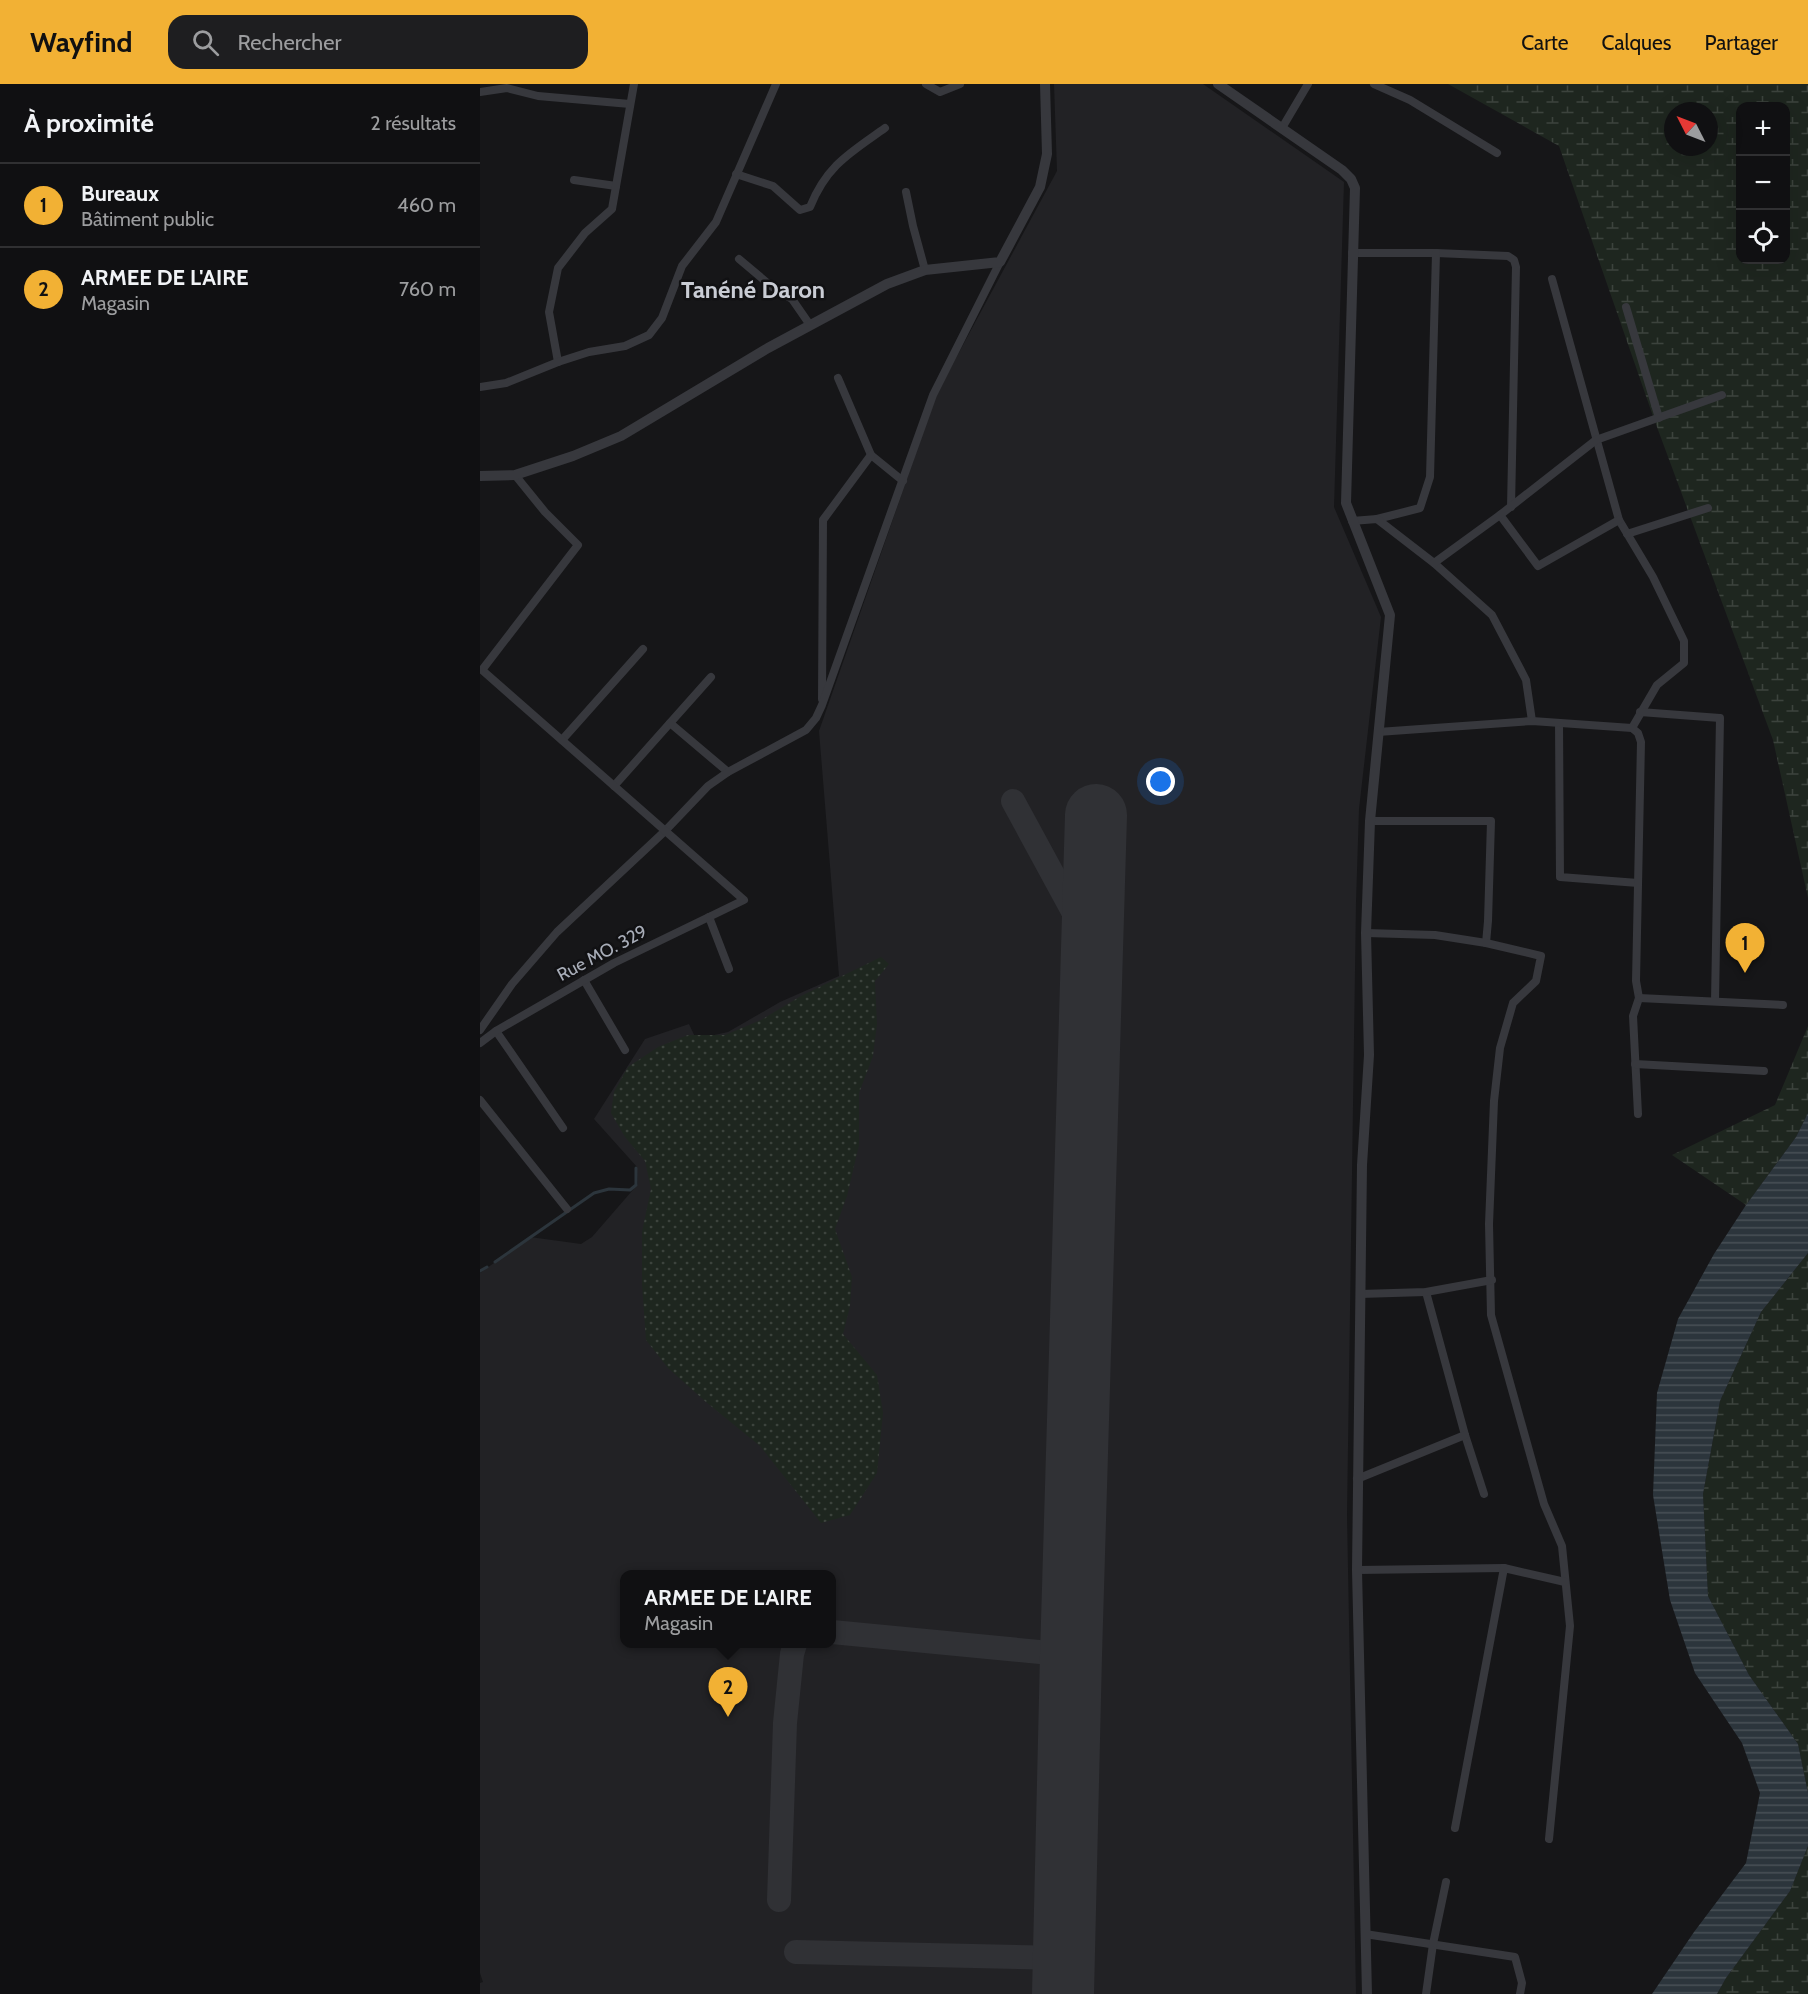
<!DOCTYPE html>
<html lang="fr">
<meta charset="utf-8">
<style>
:root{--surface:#101012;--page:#1e1e20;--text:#f1f3f6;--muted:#9c9d9f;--line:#303032;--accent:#f2b134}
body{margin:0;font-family:Cabin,sans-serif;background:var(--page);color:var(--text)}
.controls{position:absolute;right:18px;top:18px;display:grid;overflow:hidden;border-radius:12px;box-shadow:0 6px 24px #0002}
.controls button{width:54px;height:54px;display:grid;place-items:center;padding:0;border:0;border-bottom:2px solid var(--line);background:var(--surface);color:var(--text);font:30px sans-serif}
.compass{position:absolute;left:1184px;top:18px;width:54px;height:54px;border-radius:50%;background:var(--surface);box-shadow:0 6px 24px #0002;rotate:312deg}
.you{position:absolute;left:681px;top:698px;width:21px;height:21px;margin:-15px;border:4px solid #fff;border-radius:50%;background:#1a73e8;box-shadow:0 0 0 9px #1a73e833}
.badge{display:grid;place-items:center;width:39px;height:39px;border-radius:50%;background:var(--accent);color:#111;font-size:20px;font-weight:700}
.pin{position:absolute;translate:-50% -50px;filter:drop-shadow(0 2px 3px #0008)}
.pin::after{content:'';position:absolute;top:32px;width:21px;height:18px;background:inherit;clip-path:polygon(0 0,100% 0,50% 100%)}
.popup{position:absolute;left:140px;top:1486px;width:216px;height:78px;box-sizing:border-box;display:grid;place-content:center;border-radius:12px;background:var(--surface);filter:drop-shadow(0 2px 4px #0005);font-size:20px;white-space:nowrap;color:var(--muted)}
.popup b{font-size:22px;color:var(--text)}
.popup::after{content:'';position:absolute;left:50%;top:100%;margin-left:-12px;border:12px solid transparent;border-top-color:var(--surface)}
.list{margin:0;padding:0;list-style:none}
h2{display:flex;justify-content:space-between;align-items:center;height:78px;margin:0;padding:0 24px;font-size:26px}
h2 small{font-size:20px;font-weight:400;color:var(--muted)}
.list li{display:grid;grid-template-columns:39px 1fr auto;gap:18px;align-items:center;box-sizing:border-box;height:84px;padding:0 24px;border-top:2px solid var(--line)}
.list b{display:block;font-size:22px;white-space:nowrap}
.list p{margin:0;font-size:20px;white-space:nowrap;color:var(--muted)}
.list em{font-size:20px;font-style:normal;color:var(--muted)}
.icon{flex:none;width:33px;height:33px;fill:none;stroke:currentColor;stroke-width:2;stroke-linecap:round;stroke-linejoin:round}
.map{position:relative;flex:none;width:1328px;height:1910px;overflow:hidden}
header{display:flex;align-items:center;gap:36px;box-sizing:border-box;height:84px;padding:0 30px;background:var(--accent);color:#111}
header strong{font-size:28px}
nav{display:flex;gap:33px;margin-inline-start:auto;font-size:21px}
.search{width:420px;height:54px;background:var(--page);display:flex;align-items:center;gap:15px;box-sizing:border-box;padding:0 21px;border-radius:18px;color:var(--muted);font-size:22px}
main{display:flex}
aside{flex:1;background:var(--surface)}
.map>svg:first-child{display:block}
.built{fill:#222225;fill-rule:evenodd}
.grass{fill:url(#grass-dots)}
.wetland{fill:url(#wetland-marsh);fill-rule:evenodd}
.water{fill:url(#water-rules)}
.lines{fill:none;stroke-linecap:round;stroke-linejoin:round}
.stream{stroke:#2c353c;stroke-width:3}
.taxiway{stroke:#303135;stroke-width:24}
.runway{stroke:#303135;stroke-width:62}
.minor{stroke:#37383d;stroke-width:8}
.tertiary{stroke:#37383d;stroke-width:10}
.labels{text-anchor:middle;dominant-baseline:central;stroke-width:5;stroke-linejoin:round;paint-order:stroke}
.street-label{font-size:18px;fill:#a8adb8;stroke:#111113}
.district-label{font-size:24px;font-weight:bold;fill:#c9ccd4;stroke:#111113}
</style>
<header>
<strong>Wayfind</strong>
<div class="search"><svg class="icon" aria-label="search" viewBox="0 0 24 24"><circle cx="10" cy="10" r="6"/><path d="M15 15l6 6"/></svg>Rechercher</div>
<nav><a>Carte</a><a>Calques</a><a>Partager</a></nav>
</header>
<main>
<aside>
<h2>À proximité<small>2 résultats</small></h2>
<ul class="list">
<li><span class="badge">1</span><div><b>Bureaux</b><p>Bâtiment public</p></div><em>460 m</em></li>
<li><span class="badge">2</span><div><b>ARMEE DE L'AIRE</b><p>Magasin</p></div><em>760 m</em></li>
</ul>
</aside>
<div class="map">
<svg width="1328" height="1910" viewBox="0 0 1328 1910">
<defs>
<pattern id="grass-dots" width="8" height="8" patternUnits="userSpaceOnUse" patternTransform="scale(1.5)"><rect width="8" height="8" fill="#1e261f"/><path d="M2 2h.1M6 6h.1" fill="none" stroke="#3c433d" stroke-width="1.8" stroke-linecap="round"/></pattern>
<pattern id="wetland-marsh" width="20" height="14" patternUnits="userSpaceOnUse" patternTransform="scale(1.5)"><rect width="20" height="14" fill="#1e261f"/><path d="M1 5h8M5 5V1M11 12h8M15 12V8" fill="none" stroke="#3c433d"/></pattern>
<pattern id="water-rules" width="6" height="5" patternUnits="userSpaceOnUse" patternTransform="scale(1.5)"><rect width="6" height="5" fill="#2c353c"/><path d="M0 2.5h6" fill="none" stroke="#485056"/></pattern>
</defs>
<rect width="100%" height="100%" fill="#161618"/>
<path class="built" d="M574,0h149l141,98 -10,325 47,110 -22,192 -3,93 -9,613 9,479h-876v-11l3,-1 -3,-9v-700l50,-36 51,7 11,-7 46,-53 -1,-17 -43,-48 51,-80 44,-15 7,15 32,-7 52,-30 59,-26 -20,-245 118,-338 120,-222zM144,1490h208v70h-208z"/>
<polygon class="grass" points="401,873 409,880 395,897 397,940 393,972 379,1009 379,1061 367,1112 355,1145 372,1193 370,1222 363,1250 397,1291 403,1329 397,1389 370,1431 341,1439 280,1362 226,1318 188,1284 166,1256 162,1201 162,1148 171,1105 165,1077 145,1053 131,1029 134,1008 148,983 178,963 208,951 245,951 281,936 321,912"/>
<g class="wetland">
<path d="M968,0h360v814l-35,-158 -119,-321 -95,-273zM1260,22h46v154h-46zM1193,27h36v36h-36z"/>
<polygon points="1328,942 1328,1029 1316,1053 1266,1121 1192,1071 1295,1021"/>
<polygon points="1328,1169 1328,1709 1318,1660 1269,1591 1228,1512 1223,1410 1240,1317 1281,1228"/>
<polygon points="1328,1762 1328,1910 1237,1910 1246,1894 1310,1807"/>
</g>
<polygon class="water" points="1328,1029 1328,1169 1281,1228 1240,1317 1223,1410 1228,1512 1269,1591 1318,1660 1328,1709 1328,1762 1310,1807 1246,1894 1237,1910 1172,1910 1214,1848 1266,1779 1280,1709 1262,1659 1215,1589 1190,1516 1173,1411 1177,1309 1198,1235 1234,1170 1266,1121 1316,1053"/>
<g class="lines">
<g class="stream">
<polyline points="15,1178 114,1109 129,1105 150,1106 156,1101 156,1084"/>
<polyline points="0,1187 7,1183"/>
</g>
<g class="taxiway">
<polyline points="533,717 602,844 607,855 612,881"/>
<polyline points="352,1548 591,1571"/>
<polyline points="299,1816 305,1639 312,1570 315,1560"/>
<polyline points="316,1868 584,1874"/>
</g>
<polyline class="runway" points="583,1910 591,1571 616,731"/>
<g class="minor">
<polyline points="446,0 460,8 480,0"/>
<polyline points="894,0 930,16 1017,69"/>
<polyline points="0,8 27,4 58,12 150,20"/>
<polyline points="802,44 828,0"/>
<path d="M256,90l37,12 27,24 10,-3c17,-42 40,-54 75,-79"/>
<polyline points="94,96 136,102"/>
<polyline points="426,108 433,142 445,186"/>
<polyline points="872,169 956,169 1028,172 1034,176 1036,183 1031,423"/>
<polyline points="259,175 291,202 312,215 330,241"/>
<polyline points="1072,195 1139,436 1173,493 1204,557 1204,579 1177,601 1152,644"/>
<polyline points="1146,223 1179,334"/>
<polyline points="78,278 69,228 78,184 105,149 132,125 154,0"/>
<polyline points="358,294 391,371 423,397"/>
<polyline points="0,303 26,299 78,278 109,268 145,262 169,251 182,234 202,182 236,138 296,0"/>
<polyline points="1020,431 1058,482 1139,436"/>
<polyline points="897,435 940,424 950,393 956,169"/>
<polyline points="872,437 897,435 954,479 1012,531 1046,596 1052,637"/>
<polyline points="1147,450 1228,424"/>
<polyline points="954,479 1020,431 1116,356 1242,311"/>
<polyline points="342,615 343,436 391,371"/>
<polyline points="1160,628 1240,634 1235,917"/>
<polyline points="190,639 248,688"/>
<polyline points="1079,639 1080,793 1158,799"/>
<polyline points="898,648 1052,637 1152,644 1158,649 1161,658 1156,897 1159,914 1153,932 1158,1030"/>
<polyline points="82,656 163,565"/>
<polyline points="134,702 231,593"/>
<polyline points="890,737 1011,737 1008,837 1006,859"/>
<polyline points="229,833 249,885"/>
<polyline points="886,849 955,851 1006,859 1061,872 1056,897 1033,919 1020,964 1014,1017 1009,1140 1011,1231 1064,1420 1082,1462 1090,1542 1069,1755"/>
<polyline points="104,896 145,966"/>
<polyline points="1159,914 1303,921"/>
<polyline points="0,946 32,900 77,848 185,747 228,702 248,688 326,646 336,634 342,621 453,311 520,178"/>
<polyline points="16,947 83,1044"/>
<polyline points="0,959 16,947 134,879 264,816 2,586 98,461 65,428 35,391"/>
<polyline points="1155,980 1284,987"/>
<polyline points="0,1016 87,1125"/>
<polyline points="946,1208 985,1351 1004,1410"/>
<polyline points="880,1210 946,1208 1012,1196"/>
<polyline points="877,1395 985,1351"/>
<polyline points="877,1486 1024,1484"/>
<polyline points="975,1744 1024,1484 1085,1498"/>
<polyline points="885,1850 1035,1873 1042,1899 1040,1910"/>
<polyline points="946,1910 953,1860 966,1798"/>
</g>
<g class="tertiary">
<polyline points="738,0 862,86 871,95 875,104 866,419 910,531 890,737 886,849 889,971 882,1081 877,1486 887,1910"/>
<polyline points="0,392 35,391 93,372 141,352 288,264 407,200 445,186 520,178 560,103 567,70 565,0"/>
</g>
</g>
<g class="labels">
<g class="street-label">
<text transform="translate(122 869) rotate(-28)">Rue MO. 329</text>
</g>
<g class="district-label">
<text x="273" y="205">Tanéné Daron</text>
</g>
</g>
</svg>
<div class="controls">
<button>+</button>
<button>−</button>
<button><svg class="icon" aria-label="locate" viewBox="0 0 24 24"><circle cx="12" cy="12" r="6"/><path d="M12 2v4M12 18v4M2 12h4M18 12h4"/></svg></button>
</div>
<svg class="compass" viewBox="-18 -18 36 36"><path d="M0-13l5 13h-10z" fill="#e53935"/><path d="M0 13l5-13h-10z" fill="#9c9d9f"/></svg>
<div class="you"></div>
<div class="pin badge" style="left:1265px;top:889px">1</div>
<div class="pin badge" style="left:248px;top:1633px">2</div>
<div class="popup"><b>ARMEE DE L'AIRE</b>Magasin</div>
</div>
</main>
